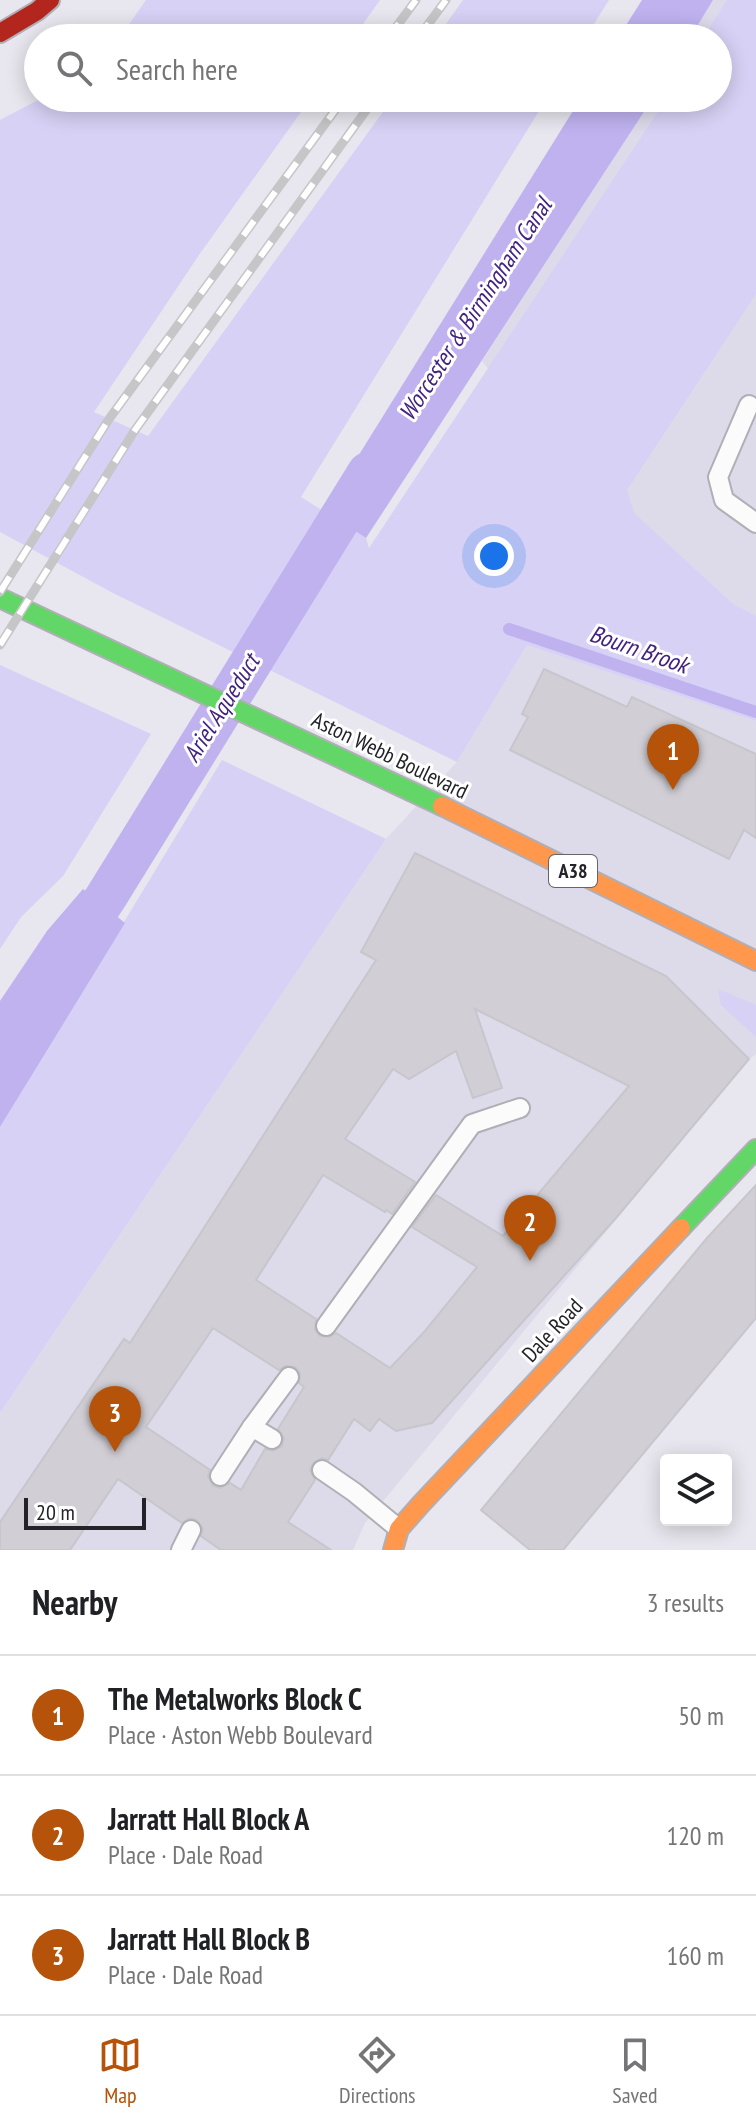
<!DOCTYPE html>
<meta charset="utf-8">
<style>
:root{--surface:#fff;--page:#f2f2f2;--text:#202124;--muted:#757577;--line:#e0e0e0;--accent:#b45309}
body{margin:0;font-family:"PT Sans Narrow",sans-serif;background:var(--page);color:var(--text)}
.controls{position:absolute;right:24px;bottom:24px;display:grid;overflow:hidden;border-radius:8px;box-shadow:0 4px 20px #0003}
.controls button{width:72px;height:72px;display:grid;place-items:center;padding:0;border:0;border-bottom:2px solid var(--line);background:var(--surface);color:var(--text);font:40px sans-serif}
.scale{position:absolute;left:24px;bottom:20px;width:122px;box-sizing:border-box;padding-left:8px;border:4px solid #242329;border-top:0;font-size:22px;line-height:28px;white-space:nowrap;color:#242329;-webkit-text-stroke:6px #fff;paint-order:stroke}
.you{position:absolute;left:494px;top:556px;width:28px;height:28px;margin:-20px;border:6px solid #fff;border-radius:50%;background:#1a73e8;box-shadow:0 0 0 12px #1a73e833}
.badge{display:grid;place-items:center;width:52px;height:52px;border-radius:50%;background:var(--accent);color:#fff;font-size:26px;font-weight:700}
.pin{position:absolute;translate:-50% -66px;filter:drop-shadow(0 2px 4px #0008)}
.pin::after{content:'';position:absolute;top:42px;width:28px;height:24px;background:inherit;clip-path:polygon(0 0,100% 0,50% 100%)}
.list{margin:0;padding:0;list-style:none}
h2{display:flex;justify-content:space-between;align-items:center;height:104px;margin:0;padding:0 32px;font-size:34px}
h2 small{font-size:26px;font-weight:400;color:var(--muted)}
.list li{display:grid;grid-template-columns:52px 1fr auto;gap:24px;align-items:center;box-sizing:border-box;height:120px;padding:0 32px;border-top:2px solid var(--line)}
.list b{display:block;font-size:30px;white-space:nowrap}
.list p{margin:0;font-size:26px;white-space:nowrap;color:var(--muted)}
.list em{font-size:26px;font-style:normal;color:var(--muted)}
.icon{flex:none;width:44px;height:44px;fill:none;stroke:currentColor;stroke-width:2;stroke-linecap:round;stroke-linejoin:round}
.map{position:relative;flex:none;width:756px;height:1550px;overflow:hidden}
.search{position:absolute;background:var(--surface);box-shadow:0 4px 20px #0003;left:24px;right:24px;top:24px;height:88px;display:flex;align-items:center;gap:20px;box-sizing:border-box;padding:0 28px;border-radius:44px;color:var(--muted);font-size:30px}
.sheet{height:464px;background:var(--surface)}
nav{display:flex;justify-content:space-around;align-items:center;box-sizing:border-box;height:112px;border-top:2px solid var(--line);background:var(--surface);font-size:22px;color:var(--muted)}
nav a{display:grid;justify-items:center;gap:4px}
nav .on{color:var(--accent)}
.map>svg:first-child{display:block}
.built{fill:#dddaea}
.green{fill:#d7d1f5}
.water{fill:#bfb2ef}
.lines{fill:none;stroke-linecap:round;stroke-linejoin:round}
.stream{stroke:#bfb2ef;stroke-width:12}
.canal{stroke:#bfb2ef;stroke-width:42}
.building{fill:#d1cfd5;stroke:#c7c6cc;stroke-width:2;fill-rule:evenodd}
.lane-casing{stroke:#b0afb5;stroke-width:22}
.fast-casing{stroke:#b0afb5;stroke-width:22}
.slow-casing{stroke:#b0afb5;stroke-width:22}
.jam-casing{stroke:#b0afb5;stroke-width:22}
.lane{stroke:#fcfbfc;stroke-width:18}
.fast{stroke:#63d668;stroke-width:18}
.slow{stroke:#ff974d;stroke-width:18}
.jam{stroke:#b3261e;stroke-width:18}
.rail-casing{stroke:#c6c6c8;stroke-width:9}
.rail{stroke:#fff;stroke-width:6;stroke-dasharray:18;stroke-linecap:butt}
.labels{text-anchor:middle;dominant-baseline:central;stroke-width:6;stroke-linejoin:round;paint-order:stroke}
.shield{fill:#fff;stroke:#666569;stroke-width:2}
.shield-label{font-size:20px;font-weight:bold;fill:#242329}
.street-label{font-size:22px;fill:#242329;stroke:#fff}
.water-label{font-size:24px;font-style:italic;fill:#422281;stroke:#fff}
</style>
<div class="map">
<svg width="756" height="1550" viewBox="0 0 756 1550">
<rect width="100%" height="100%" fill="#e8e6ee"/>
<g class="built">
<polygon points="713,0 756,0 756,680 610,525 482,361 653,98 718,98 718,38 690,38"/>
<polygon points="527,645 756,721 756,1054 749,1059 365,1523 353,1550 0,1550 0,1413 386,839 457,762"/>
</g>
<g class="green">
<polygon points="146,0 380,0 353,38 116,38 125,30"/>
<polygon points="463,0 609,0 585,38 436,38"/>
<polygon points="727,0 756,0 756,294 627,490 634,513 733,604 756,616 756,721 527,645 457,762 113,593 0,532 0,120 42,98 311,98 199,255 94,412 148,436 393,98 547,98 301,497 366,538 369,548 667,98 718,98 718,38 703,38"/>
<polygon points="0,665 151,734 63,876 21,917 0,949"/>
<polygon points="222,760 386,839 0,1413 0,1127"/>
<polygon points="718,989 756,1005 756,1037 721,1005"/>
</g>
<g class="water">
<polygon points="642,0 713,0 690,38 618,38"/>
<polygon points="581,98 653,98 366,538 324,511"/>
<polygon points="83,889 125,923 0,1127 0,1001 47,931"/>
</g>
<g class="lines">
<polyline class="stream" points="509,629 756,712"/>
<polyline class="canal" points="69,953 106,897 368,473"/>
</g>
<g class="building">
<polygon points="544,669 627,707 632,697 756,754 756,838 744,830 729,859 510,750 528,717 522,714"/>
<path d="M415,853l251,123 83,83 -133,159 -184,205 -36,8 -17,-12 -9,12 -16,-12 -26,41 -6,-2 -9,5 -3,7 5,10 -27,42 43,28h-110l-20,-14 2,-7 -6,-9 -7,-2 -8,5 -64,-44 -48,71h-70v-28l124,-183 6,4 246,-383 -15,-8zM475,1009l154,77 -126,150 -67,-41 -24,32 65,40 -52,64 -35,37 -54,-35 -6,4 -10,-1 -5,-6 1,-11 -60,-39 67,-105 62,37 1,-2 6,4 23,-32 -70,-43 48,-70 16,10 47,-28 17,47 29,-10zM213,1328l66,42 6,-4 10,1 5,6 -1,10 5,4 -26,42 6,9 -2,8 -9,5 -8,-2 -24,41 -11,-7 -10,5 -7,-2 -5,-10 2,-6 -64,-43z"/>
<polygon points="756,1185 756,1318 563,1550 530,1550 481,1510 707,1238"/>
</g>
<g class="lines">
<defs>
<g id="lane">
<polyline points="749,405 718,477 724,500 756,523"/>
<polyline points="326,1326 472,1124 520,1108"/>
<polyline points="272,1439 252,1427 289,1377"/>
<polyline points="322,1470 354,1492 399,1529"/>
<polyline points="220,1476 252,1427"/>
<polyline points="181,1550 191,1530"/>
</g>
<g id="fast">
<polyline points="0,598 442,806"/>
<polyline points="681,1228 756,1149"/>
</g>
<g id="slow">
<polyline points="442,806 756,961"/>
<polyline points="393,1550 399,1529 421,1504 681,1228"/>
</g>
<polyline id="jam" points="0,33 37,11 50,0"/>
</defs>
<use href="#lane" class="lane-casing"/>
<use href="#fast" class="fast-casing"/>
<use href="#slow" class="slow-casing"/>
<use href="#jam" class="jam-casing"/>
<use href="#lane" class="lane"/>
<use href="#fast" class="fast"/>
<use href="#slow" class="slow"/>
<use href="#jam" class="jam"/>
<defs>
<g id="rail">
<polyline points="388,38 416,0"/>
<polyline points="418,38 446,0"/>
<polyline points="0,592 109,419 344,98"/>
<polyline points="0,645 135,430 375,98"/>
</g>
</defs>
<use href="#rail" class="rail-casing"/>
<use href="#rail" class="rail"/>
</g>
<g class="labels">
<rect class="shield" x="549" y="855" width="48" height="32" rx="6"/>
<g class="shield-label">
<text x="573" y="871">A38</text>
</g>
<g class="street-label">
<text transform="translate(390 755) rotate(26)">Aston Webb Boulevard</text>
<text transform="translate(552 1330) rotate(-47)">Dale Road</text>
</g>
<g class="water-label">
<text transform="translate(475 309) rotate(-57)">Worcester &amp; Birmingham Canal</text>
<text transform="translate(639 649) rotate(19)">Bourn Brook</text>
<text transform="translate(221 708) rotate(-58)">Ariel Aqueduct</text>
</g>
</g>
</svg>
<div class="controls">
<button><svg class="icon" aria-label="layers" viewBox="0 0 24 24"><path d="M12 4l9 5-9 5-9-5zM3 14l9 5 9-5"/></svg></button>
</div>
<div class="scale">20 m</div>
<div class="you"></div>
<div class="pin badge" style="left:673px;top:790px">1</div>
<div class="pin badge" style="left:530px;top:1261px">2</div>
<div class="pin badge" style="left:115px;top:1452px">3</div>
<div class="search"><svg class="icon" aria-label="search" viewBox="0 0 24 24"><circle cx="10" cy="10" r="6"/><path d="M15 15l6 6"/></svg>Search here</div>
</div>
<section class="sheet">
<h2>Nearby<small>3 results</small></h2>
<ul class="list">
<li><span class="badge">1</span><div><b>The Metalworks Block C</b><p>Place · Aston Webb Boulevard</p></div><em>50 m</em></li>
<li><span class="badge">2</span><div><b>Jarratt Hall Block A</b><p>Place · Dale Road</p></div><em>120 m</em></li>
<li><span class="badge">3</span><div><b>Jarratt Hall Block B</b><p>Place · Dale Road</p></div><em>160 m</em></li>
</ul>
</section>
<nav>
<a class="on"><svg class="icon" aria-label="map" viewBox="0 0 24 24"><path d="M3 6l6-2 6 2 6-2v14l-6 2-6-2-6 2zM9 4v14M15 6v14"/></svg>Map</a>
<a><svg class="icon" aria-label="directions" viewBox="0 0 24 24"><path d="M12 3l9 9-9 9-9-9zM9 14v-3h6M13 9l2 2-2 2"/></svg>Directions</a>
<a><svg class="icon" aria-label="saved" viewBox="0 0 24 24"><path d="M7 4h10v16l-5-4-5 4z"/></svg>Saved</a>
</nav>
